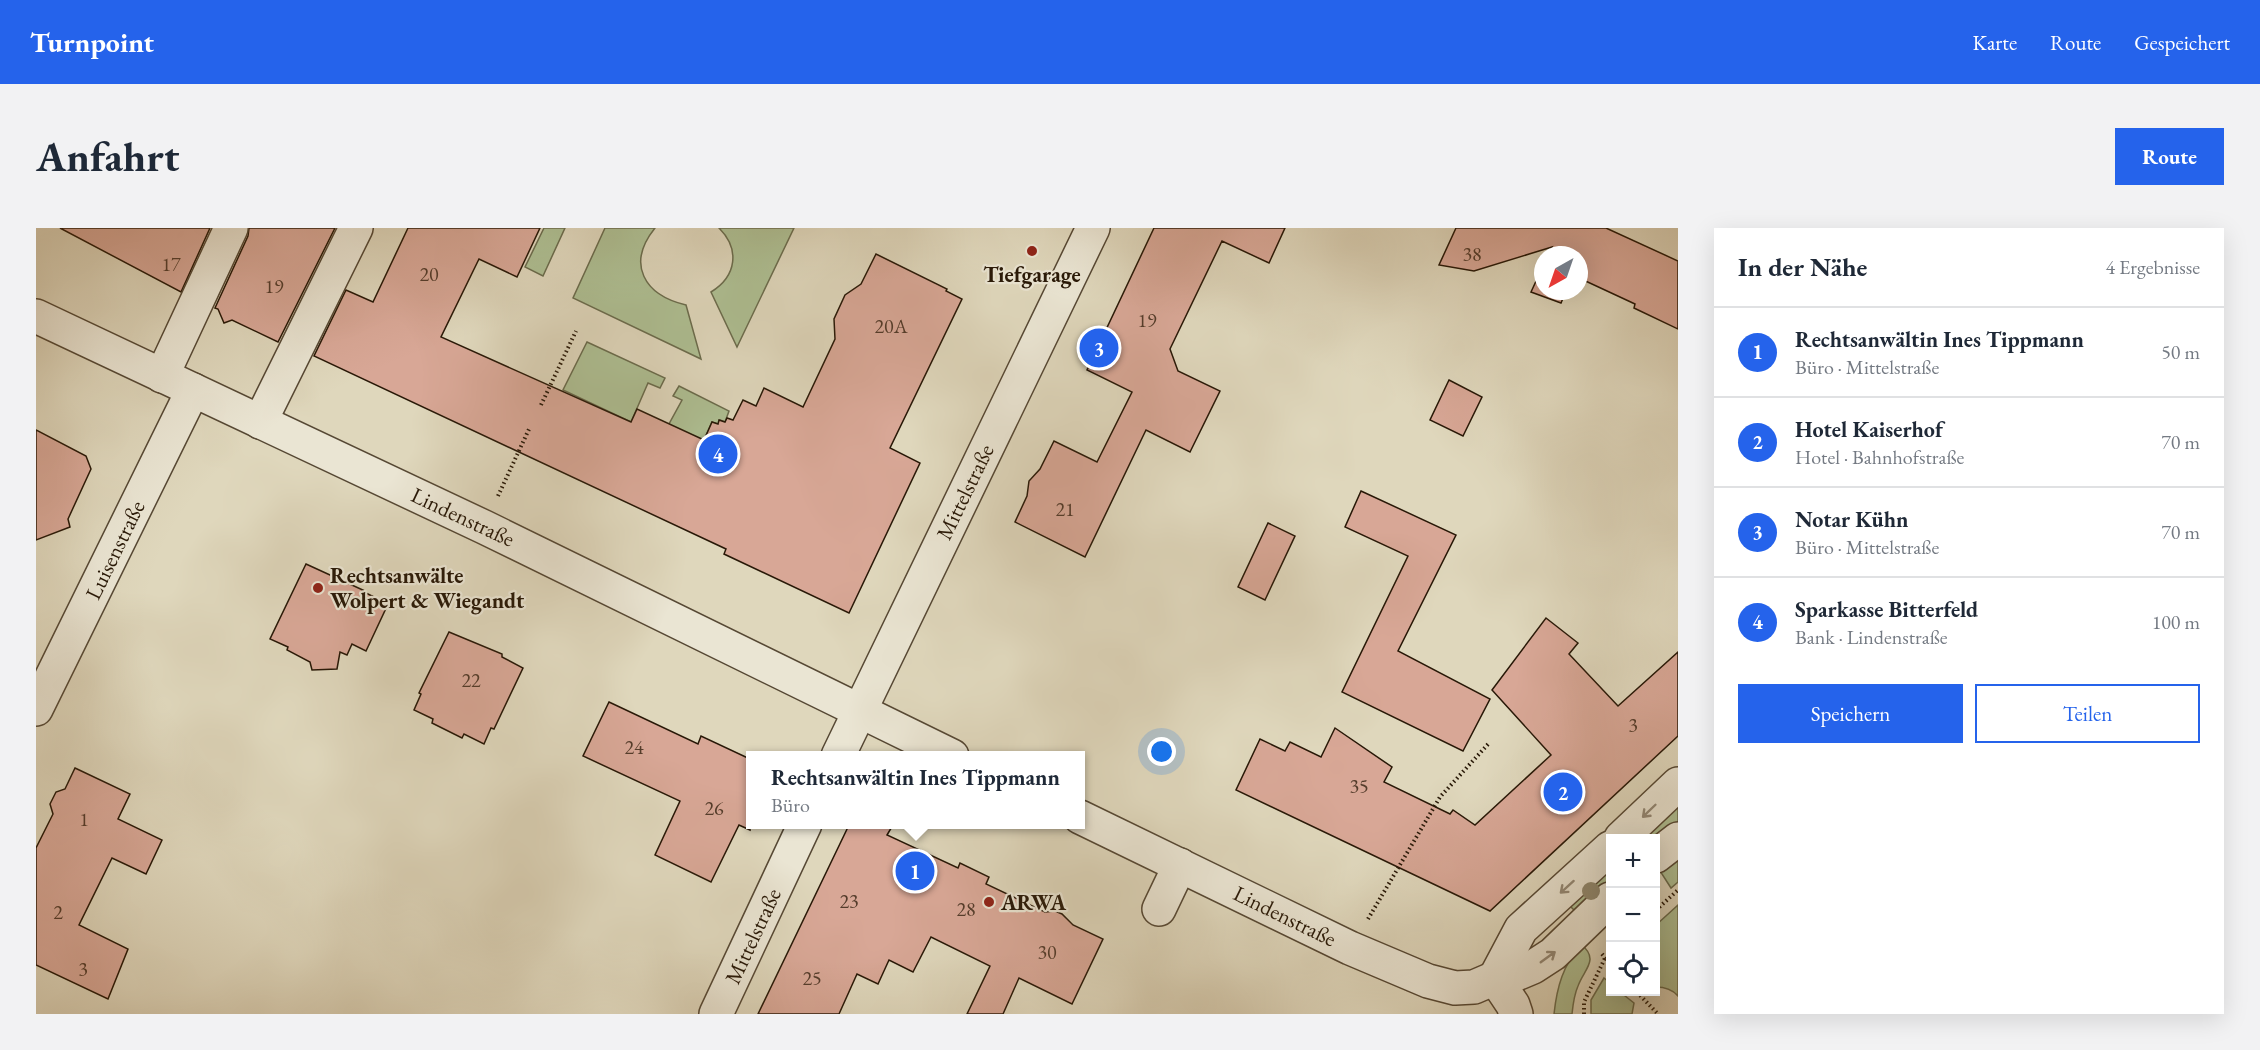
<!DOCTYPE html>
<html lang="de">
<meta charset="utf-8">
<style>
:root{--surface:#fff;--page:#f2f2f3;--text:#1f2937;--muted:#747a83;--line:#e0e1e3;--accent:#2563eb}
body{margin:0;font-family:"EB Garamond",serif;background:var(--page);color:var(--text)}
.controls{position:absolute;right:18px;bottom:18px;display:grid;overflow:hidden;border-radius:0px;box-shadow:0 6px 24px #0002}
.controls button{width:54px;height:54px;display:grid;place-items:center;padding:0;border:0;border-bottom:2px solid var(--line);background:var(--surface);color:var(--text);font:30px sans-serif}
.compass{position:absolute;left:1498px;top:18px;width:54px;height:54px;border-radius:50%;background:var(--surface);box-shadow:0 6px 24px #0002;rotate:220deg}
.you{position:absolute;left:1126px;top:524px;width:21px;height:21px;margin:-15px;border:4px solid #fff;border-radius:50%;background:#1a73e8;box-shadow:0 0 0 9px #1a73e833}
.badge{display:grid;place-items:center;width:39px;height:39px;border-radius:50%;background:var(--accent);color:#fff;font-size:20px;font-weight:700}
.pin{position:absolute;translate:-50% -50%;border:3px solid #fff;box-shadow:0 2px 6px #0006}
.popup{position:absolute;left:710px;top:523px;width:339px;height:78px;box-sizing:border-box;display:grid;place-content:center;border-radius:0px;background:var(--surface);filter:drop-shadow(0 2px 4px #0005);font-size:20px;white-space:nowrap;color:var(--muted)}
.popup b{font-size:22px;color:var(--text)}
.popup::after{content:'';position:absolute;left:50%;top:100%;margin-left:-12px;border:12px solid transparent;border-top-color:var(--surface)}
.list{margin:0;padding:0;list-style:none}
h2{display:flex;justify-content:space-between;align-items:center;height:78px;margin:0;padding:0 24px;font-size:26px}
h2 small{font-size:20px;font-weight:400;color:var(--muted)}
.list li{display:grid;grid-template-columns:39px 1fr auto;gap:18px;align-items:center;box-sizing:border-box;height:90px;padding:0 24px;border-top:2px solid var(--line)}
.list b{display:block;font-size:22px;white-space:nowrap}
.list p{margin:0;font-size:20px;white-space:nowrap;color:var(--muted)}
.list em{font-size:20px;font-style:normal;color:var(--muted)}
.actions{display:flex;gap:12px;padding:18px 24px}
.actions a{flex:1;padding:14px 0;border:2px solid var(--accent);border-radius:0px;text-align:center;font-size:21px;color:var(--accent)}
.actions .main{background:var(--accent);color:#fff}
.icon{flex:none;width:33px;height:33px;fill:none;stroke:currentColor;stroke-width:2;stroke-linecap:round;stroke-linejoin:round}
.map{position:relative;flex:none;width:1642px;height:786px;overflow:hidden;border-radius:0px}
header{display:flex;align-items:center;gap:36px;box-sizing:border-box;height:84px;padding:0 30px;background:var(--accent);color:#fff}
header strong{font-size:28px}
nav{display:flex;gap:33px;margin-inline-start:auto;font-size:21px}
.intro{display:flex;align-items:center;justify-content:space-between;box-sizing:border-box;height:144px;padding:0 36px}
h1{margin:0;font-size:42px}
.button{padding:15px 27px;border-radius:0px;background:var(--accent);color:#fff;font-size:21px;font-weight:700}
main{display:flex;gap:36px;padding:0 36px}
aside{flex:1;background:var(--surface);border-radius:0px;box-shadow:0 6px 24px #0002}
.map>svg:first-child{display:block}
.green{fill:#aebf93;stroke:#6b6c4d;stroke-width:1.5}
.building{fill:#d8a796;stroke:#281807;stroke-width:1.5}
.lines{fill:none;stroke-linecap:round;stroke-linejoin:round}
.minor-casing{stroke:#564834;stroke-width:36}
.path{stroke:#281807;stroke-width:4;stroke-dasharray:1.5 3;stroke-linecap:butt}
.minor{stroke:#eae5d3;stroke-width:33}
.tree{fill:#908970}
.oneway{stroke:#938977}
.poi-dot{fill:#8f2418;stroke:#eae5d3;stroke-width:2}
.labels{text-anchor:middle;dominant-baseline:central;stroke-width:4.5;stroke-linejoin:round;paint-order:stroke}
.number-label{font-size:20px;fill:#543c2b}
.poi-label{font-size:22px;font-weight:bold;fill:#281807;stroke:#eae5d3;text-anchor:start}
.street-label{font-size:22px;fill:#281807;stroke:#eae5d3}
</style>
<header>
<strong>Turnpoint</strong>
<nav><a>Karte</a><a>Route</a><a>Gespeichert</a></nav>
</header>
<div class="intro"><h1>Anfahrt</h1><a class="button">Route</a></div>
<main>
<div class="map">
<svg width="1642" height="786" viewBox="0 0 1642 786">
<rect width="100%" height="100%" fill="#dfd7bc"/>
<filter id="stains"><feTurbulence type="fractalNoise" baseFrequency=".00333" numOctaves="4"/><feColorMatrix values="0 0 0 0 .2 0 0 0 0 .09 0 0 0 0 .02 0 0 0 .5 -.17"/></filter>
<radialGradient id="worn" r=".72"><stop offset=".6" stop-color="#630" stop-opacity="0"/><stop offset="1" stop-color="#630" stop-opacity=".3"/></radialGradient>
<g class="green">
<polygon points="508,0 529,0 507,48 489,39"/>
<path d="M569,0h50c-29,36 -11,67 31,77l15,54 -128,-61z"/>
<path d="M683,0h75l-57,119 -26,-55c26,-16 29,-43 8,-64z"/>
<polygon points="551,114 629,150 624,160 612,155 595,194 527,162"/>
<polygon points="643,158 693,183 689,194 684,192 682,196 676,194 663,223 627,207 646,172 637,168"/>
<polygon points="1642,567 1642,597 1620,610 1596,610"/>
<polygon points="1642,627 1642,654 1635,660 1624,643"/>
<polygon points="1574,630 1574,660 1542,686 1529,673"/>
<path d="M1642,677v91c-6,-7 -13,-9 -22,-9v-62z"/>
<path d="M1545,716c19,16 3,25 -3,42 -4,9 -5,18 -6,28h-18c3,-28 9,-48 27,-70z"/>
<polygon points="1568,750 1574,755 1574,764 1584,764 1598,775 1596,786 1555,786 1555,772"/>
</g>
<g class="building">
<polygon points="24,0 174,0 145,64"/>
<polygon points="213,0 299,0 242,114 196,92 188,95 182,81 179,80 212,8"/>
<polygon points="372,0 504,0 481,49 443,31 405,109 595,194 601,181 668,212 676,194 682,196 683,192 689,194 691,190 697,192 707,172 720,178 728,160 767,179 799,111 798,91 809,67 825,56 840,26 911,61 910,63 926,71 854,220 884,235 813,385 688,326 690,321 278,128 310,62 337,74"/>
<polygon points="1118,0 1249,0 1233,35 1186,13 1134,121 1142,143 1184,163 1154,224 1110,202 1049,329 979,294 991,268 993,253 1004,241 1018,213 1061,234 1096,164 1051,142"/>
<polygon points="1420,0 1570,0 1642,33 1642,101 1598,80 1599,76 1543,50 1543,27 1512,27 1516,19 1438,43 1403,37"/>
<polygon points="1507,38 1507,63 1530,63 1525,75 1495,64"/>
<polygon points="1413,152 1446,169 1427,208 1394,192"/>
<polygon points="0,202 50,228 55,241 32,291 34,299 0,312"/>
<polygon points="1325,263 1420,307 1362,423 1454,471 1427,523 1306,464 1372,328 1309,299"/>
<polygon points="1232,295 1259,308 1229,372 1202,359"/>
<polygon points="270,336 329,363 328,364 352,376 330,423 316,416 311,427 304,424 301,441 276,442 274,434 251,422 252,419 234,411"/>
<polygon points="1510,390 1542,415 1533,426 1582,478 1642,424 1642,508 1454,683 1200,562 1224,511 1249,523 1254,514 1285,529 1299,500 1356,539 1348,554 1414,586 1417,582 1439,597 1515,527 1456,462"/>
<polygon points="413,404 466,426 466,429 487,440 458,501 455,500 448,516 428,506 426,510 396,495 397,491 378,482 385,466 383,465"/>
<polygon points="573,474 662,516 665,508 714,531 714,602 703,597 675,654 619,627 644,573 547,528"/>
<polygon points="39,540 94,566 82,591 126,612 110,646 76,630 43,697 92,721 72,771 0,737 0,620 17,586 14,576 20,564 29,561"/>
<polygon points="813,597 857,597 851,607 922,640 924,635 953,649 950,656 1009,684 1019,683 1026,686 1037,697 1067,711 1036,776 983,750 967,786 931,786 954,738 895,709 877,744 853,732 842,756 821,746 803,786 722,786"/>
</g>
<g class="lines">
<defs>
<g id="minor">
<polyline points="0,88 448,299 916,528"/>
<polyline points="126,148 195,0"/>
<polyline points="224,194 320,0"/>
<polyline points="0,481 157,162"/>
<polyline points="802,528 1057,0"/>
<polyline points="1044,589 1314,720 1392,753 1419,760 1438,759 1459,750 1478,747 1497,739 1517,726 1574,671"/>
<polyline points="1585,610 1642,556"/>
<polyline points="1620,628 1642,611"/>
<polyline points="1123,681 1144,637"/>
<polyline points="1459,750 1485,701 1574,620"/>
<polyline points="1459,750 1477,777 1480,786"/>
<polyline points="680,786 769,596"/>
</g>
</defs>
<use href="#minor" class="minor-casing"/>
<g class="path">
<polyline points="505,177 540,103"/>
<polyline points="462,268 494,199"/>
<polyline points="1620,682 1642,662"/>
<polyline points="1332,691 1404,569 1454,514"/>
<polyline points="1566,726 1574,735"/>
<polyline points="1601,764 1622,786"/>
<polyline points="1548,786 1548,774 1570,728"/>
</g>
<use href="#minor" class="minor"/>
</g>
<circle class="tree" cx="1555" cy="663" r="9"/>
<defs><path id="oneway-shaft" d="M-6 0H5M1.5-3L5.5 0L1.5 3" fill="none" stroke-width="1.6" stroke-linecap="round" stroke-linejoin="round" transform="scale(1.5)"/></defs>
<g class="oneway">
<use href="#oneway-shaft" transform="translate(1613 583) rotate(136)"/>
<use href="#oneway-shaft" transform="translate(1531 659) rotate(138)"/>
<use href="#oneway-shaft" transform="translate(1512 729) rotate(-36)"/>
</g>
<g class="poi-dot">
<circle cx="996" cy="23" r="6"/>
<circle cx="282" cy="360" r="6"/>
<circle cx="953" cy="674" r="6"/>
</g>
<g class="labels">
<g class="number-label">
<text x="1436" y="26">38</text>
<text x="135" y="36">17</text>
<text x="393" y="46">20</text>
<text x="238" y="58">19</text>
<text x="1111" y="92">19</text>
<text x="855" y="98">20A</text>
<text x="1029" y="281">21</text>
<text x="435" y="452">22</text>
<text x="1597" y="497">3</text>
<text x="598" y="519">24</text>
<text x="1323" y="558">35</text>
<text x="678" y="580">26</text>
<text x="48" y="591">1</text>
<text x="813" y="673">23</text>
<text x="930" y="681">28</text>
<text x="22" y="684">2</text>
<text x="1011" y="724">30</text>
<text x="47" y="741">3</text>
<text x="776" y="750">25</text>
</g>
<g class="poi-label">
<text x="996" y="46" text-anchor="middle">Tiefgarage</text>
<text x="294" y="347">Rechtsanwälte<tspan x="294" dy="25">Wolpert &amp; Wiegandt</tspan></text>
<text x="965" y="674">ARWA</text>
</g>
<g class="street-label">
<text transform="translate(929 264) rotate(-64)">Mittelstraße</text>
<text transform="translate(427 289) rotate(25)">Lindenstraße</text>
<text transform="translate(79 322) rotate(-64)">Luisenstraße</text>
<text transform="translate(1249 688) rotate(26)">Lindenstraße</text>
<text transform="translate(717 708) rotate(-65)">Mittelstraße</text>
</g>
</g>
<rect width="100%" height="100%" filter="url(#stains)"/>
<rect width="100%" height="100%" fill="url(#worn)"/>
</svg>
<div class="controls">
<button>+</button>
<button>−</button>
<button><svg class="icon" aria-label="locate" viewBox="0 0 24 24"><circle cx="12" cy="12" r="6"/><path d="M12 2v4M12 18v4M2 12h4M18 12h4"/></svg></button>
</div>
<svg class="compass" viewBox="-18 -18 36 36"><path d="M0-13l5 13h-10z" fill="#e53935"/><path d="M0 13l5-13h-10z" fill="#747a83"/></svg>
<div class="you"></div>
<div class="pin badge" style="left:879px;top:643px">1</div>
<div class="popup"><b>Rechtsanwältin Ines Tippmann</b>Büro</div>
<div class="pin badge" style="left:1527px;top:564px">2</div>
<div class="pin badge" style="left:1063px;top:120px">3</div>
<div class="pin badge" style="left:682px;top:226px">4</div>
</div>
<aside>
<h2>In der Nähe<small>4 Ergebnisse</small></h2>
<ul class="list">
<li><span class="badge">1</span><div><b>Rechtsanwältin Ines Tippmann</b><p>Büro · Mittelstraße</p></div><em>50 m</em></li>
<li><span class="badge">2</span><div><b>Hotel Kaiserhof</b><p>Hotel · Bahnhofstraße</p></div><em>70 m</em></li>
<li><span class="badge">3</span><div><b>Notar Kühn</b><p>Büro · Mittelstraße</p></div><em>70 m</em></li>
<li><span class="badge">4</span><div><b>Sparkasse Bitterfeld</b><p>Bank · Lindenstraße</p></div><em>100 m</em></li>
</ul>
<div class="actions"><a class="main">Speichern</a><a>Teilen</a></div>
</aside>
</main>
